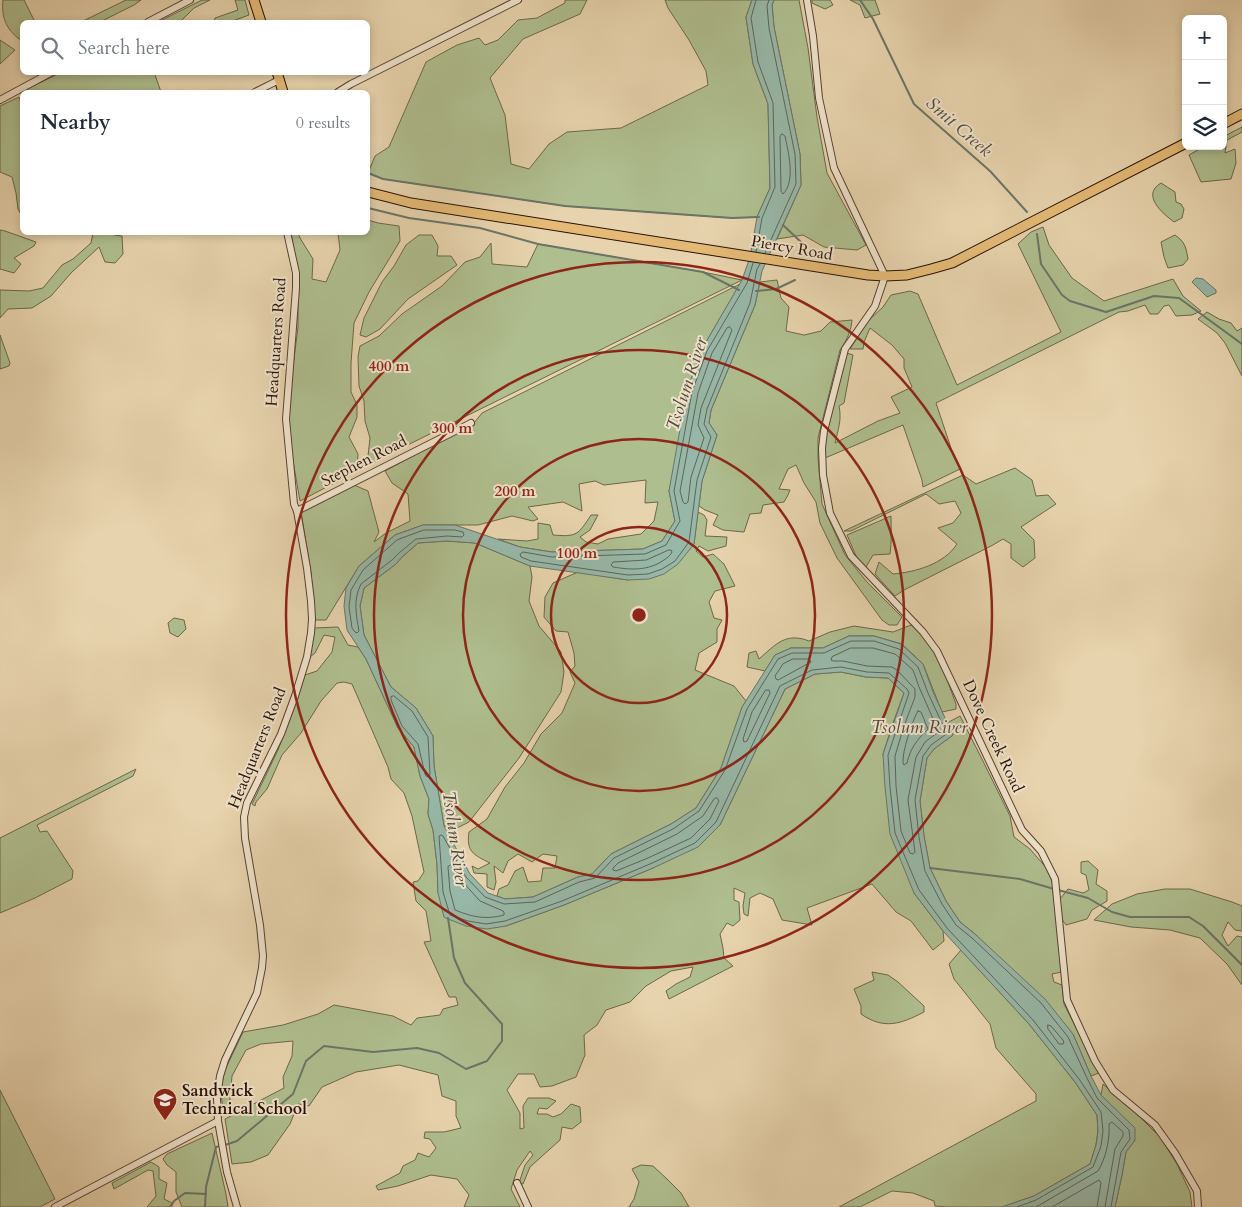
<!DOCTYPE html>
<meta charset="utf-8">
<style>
:root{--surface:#fff;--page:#f2f2f3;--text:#1f2937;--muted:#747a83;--line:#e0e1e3}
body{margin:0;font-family:Cardo,serif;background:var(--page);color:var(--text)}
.controls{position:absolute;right:15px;top:15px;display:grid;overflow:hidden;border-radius:8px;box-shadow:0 2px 8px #0003}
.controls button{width:45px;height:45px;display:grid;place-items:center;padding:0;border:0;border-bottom:1px solid var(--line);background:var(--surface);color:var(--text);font:25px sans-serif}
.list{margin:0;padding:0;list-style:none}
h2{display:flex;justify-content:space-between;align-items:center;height:65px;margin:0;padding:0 20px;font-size:21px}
h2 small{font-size:16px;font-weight:400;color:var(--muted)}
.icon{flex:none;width:28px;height:28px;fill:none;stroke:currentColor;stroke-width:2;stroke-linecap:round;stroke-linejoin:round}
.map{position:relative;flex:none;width:1242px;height:1207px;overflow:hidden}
.search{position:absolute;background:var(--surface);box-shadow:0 2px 8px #0003;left:20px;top:20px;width:350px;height:55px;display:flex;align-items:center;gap:12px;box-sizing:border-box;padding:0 18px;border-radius:8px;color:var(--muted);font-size:19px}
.panel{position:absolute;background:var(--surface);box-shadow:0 2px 8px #0003;left:20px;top:90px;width:350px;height:145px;border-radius:8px}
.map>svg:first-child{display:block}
.green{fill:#afbe8f;stroke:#6c674a}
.water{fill:#97b8a8;stroke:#6b7567}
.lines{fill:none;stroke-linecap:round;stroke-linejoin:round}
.shore{stroke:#606456;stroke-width:1}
.stream{stroke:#6b7567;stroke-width:2}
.minor-casing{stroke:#58412f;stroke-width:8}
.major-casing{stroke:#281005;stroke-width:11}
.minor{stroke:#efe2ca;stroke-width:6}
.major{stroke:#e4ba76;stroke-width:9}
.ring{fill:none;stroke:#8f2418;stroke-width:2.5}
.labels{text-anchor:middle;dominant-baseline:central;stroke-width:4;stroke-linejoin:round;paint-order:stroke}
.street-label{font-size:16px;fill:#281005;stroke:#efe2ca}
.poi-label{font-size:16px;font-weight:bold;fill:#281005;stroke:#efe2ca;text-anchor:start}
.water-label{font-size:18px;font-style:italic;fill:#4f4b3e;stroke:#efe2ca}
.centre{fill:#8f2418;stroke:#efe2ca;stroke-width:2.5}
.ring-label{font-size:15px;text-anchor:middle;font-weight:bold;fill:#8f2418;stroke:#efe2ca;stroke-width:4;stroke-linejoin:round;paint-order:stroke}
</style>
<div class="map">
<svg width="1242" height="1207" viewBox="0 0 1242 1207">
<rect width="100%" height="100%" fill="#e7d3ad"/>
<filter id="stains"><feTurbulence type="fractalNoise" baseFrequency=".004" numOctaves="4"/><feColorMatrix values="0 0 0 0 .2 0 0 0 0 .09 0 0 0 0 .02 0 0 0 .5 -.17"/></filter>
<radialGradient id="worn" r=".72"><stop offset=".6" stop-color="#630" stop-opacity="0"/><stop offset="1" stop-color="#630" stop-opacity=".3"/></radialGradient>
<g class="green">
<path d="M3,0h21l11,22h-13v19c-15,-10 -21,-23 -19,-41z"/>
<polygon points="126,0 141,0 134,5 100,22 81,22"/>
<polygon points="202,0 210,0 194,8 180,22 158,22"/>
<polygon points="235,0 245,0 249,15 230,22 214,22 215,18 238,10"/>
<polygon points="565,0 587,0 580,14 523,39 490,78 505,115 511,164 529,169 549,144 567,132 621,128 708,85 706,71 689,40 668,8 665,0 752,0 746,17 753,64 768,104 770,188 757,217 732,218 565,206 383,179 368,173 375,156 389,147 426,62 457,45 479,38 485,45 498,40 518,20 537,18 565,3"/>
<polygon points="774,0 799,0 808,48 817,117 827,173 866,245 857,250 824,247 803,235 777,239 801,185 800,154 774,27 772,5"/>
<polygon points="812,0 830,0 833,5 825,9 812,3"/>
<polygon points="850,0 875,0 880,14 865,18 860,5"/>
<polygon points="0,40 15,50 0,64"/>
<polygon points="154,72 161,92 24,92 23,91 60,73"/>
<polygon points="19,97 22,106 22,216 18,209 16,193 12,177 0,172 0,106"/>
<polygon points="1242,127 1242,132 1227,140 1225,153 1235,149 1236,163 1231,179 1201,182 1189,155 1205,146 1223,146 1223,137"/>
<path d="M1161,183l14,9 1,10 5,2 3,5 -2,9 -8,4c-12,-9 -33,-27 -13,-39z"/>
<polygon points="368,220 378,223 399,226 400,241 369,292 354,323 351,363 351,392 357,405 357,417 349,437 358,454 357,471 300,501 287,427 287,414 298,327 298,302 297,269 291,233 298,233 300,238 313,259 312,279 326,282 340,250 338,233 368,232"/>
<path d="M1043,227l6,18 23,33 32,23 69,-22 10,17 18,15 -9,4 -16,1 -7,-11 -5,1 -6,8h-8l-5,-9 -17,6 -9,1 -183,91 17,51 7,15 -37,18 -1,-7 -19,-55 -78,33 -2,-12 14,-61 10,-32 6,2 -9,48 -5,3c3,14 -1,24 -4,37l43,-22 22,-8 -9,-16 21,-10 -8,-19v-9l-12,-14 -22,-17 -6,14 -1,7h-13l18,-28 15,-14 8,-12 19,-4 8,3 39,91 104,-53 -43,-88 13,-12z"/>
<polygon points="0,230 5,231 36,242 34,246 14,258 21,264 14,273 0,269"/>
<polygon points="93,233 113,233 114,235 122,236 123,254 115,263 105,262 99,247 71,273 51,296 32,308 8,309 0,318 0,290 29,291 43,288 62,265 73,259 91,243"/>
<polygon points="419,235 432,235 438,246 437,256 451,256 457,265 408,299 380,329 366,337 360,335 364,318 382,282 394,266 406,245"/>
<path d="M1175,235c10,7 11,12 13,24l-5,6 -15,3 -4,-11 -3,-15z"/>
<polygon points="491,243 492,264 527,267 538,244 703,272 742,280 367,465 370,438 365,421 364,401 359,386 358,357 360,346 379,336 402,314 442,286 465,262 480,257"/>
<path d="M777,280l4,18 8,9 -3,24 18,4 17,-4 9,-9 22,-2c-1,11 -5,20 -12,30l-22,88v20l4,46 23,51 22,27 35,35 -5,8h-8l-7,-5 -45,-62 -17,-35 -4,-21 -12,-19 -8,-18 -8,4 -9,20 11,1 -2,5 -4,7 -21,3 -2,8 -11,1 -6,18 -21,-2 -10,-5 5,-10 -13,-5 -6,-4 3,-25 15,-46 -8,-12 2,-13 44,-105 5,-23z"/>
<path d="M740,284l-38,65 -33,142 6,30 -13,20 -19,8 -91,3 -32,-5 -22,-8 29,2 11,-2v-16l12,2 3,10c24,2 25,0 38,-20h7l-8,15 -10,7 6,5 12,2 10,-5 33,-5 13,-13 4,-19 -13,1 1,-23 -42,5 -9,-4 -16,3 3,27 -19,-9 -35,5 10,12 -5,2 -21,-5 -34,9h-55l-28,10 -36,31 -33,54h-11l-4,-47 -10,-61 53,-27 14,6 11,41 -5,10 12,-9 24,-12 -2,-27 -16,-11 -7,-12 89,-48 8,-10z"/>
<polygon points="1207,312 1219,319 1231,323 1237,331 1242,328 1242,376 1225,343 1217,333 1198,319"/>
<polygon points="0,335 10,363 9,366 0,369"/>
<path d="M1015,468l17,12 4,16 12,-1 8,9 -35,23 13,13 1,18 -12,9 -12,-9v-14l-8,-5 -10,6 -89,45 -9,6 -20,-22 4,-12 14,12c23,-2 51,-10 64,-30l-19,-16 15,-5 8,-10 -6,-12 -16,3 -13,-10 -75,37h-7l119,-56 13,9z"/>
<path d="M698,512l6,3 3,5 -2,16 22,1 -1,9 -18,5 -9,-5 -3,5 7,6 10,-3 11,10 11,22 -20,5 -6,11 5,16 8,2 -5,9v13l-18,11 -4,17 39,16 12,15 -4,7 -21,60 -25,40 -25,16 -60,30 -19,20 -14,3 -45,20 -28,2 -8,-3 2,-7 9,-4 7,-14 8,-4 5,15 13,-1 2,-13h12l2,-12 -14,-2 -11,8 -14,-8 -10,7 -5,12 -9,-7 2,16 -2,8 -7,-3v-13l-13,-1 -2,-7 6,3 12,-6c-16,-8 -24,-11 -21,-31l18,-13 18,-32 19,-24 17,-29 21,-21 13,-30 -5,-11 5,-6 -1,-13 -6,-21 -12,-1 -12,-14 1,-20 8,-14 25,-11 50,8 66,-36z"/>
<path d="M891,516c0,13 1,25 -1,38l-17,1 -7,12 -9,-9 -10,-23z"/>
<polygon points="447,541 475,543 530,566 532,577 529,601 539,626 561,652 564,672 561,692 519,758 469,822 455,829 444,826 434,766 433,736 416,708 391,687 364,635 360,606 364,588 396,564 402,557 418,543"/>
<polygon points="174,618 184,620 186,629 178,637 170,633 168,623"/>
<path d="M911,625c26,20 34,50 45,79v5l-14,3 -19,-48 -21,-20 -28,-8h-25l-26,12h-32l-16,7 -10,16 -18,-4 2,-14 7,-2 3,8c17,-15 27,-27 50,-18l21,-9 24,-6 39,6z"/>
<polygon points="338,627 348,645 358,647 366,659 398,728 414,747 420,776 429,799 428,814 433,830 437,864 438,893 506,926 564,905 653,868 720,825 785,689 815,674 841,672 866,677 888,678 904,693 893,723 883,754 914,893 943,931 944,941 933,950 911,921 896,912 872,884 807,908 812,925 782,920 773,899 760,893 750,898 748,916 744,914 743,906 745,893 734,888 734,900 739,902 740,920 733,926 727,923 720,934 723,948 724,958 733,966 669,999 666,991 676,984 690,977 693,967 671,971 646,986 630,1002 606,1010 597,1025 584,1035 585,1055 576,1077 552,1086 540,1087 534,1074 518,1074 507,1090 520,1113 520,1129 524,1128 523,1106 528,1098 549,1098 556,1101 547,1109 539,1108 537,1114 547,1114 553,1117 561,1114 571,1104 580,1107 581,1122 572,1129 562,1127 560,1140 530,1167 523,1184 519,1183 525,1165 533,1155 530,1151 517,1170 511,1189 520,1207 464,1207 469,1195 457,1179 431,1175 398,1186 378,1190 376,1186 400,1173 403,1166 415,1160 418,1153 429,1157 436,1148 430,1139 424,1138 425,1132 444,1132 461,1128 456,1116 456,1101 442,1096 438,1075 399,1065 356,1072 322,1087 309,1106 298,1104 290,1124 268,1155 251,1162 232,1164 225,1119 284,1088 283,1077 292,1056 293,1041 261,1044 246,1050 232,1076 230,1098 230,1111 223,1116 221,1087 225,1070 243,1032 283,1025 318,1014 334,1005 393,1016 411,1025 417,1018 440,1015 443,1009 458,1005 456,997 449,997 424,942 431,941 426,911 416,901 413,882 418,881 424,872 412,816 404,793 391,779 388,767 359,700 352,684 344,682 337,683 321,701 301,733 282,755 267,789 256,802 255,806 252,804 278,750 296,703 305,675 317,671 332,652 335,637 324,635 315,653 310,657 314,628"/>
<polygon points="960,716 982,759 1010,816 1014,837 1030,849 1049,871 1053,885 1062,972 1052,974 1054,982 1062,985 1064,1004 1099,1073 1091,1076 1073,1034 975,934 960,922 946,901 930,868 924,836 920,801 927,758 934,749 953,735 947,723"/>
<polygon points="136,769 133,776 37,825 40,832 47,831 73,871 72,879 35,898 0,913 0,838"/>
<polygon points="1088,861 1098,870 1096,884 1107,891 1107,901 1092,910 1087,919 1066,925 1061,918 1060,899 1068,889 1083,893 1089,890 1086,875 1081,873 1081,862"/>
<polygon points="1165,889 1190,889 1232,902 1242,906 1242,931 1235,930 1228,922 1222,935 1228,946 1237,936 1242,937 1242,985 1227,964 1200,938 1170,930 1131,927 1094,920 1112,904 1137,894"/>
<polygon points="961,950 1029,1024 1075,1082 1097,1115 1098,1131 1096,1145 1090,1164 1034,1196 1002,1207 947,1207 935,1206 934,1201 913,1193 892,1191 860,1207 839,1207 1036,1101 1036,1094 996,1048 990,1024 954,979 949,964"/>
<path d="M872,972l16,3 10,7 26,24v6c-23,12 -40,18 -63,2v-8l-7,-17 20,-9z"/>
<polygon points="1103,1084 1142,1119 1160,1137 1177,1164 1190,1192 1192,1207 1115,1207 1122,1175 1126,1152 1135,1140 1116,1111 1101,1095"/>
<polygon points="0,1090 55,1199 40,1207 0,1207"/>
<polygon points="212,1133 226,1194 228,1207 182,1207 176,1192 176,1172 167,1165 163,1159 167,1154"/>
<polygon points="151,1162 159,1167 159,1179 167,1183 164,1199 172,1203 172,1207 147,1207 156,1196 153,1171 148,1170 114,1189 112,1183"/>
<polygon points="641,1165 653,1166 667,1179 681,1193 689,1207 629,1207 634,1199 639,1182 632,1169"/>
</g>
<g class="water">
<polygon points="752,0 774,0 772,5 774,27 800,154 801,185 762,271 755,305 711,410 709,423 717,435 702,481 694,544 678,564 664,574 649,579 628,580 530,566 475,543 447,541 418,543 402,557 396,564 364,588 360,606 364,635 391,687 416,708 433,736 434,766 444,826 470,874 488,893 505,899 533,897 578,877 592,874 611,854 671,824 696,808 721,768 742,707 775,655 791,648 823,648 849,636 874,636 901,644 923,664 933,692 953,735 934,749 927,758 920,801 924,836 930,868 946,901 960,922 975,934 1045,999 1073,1034 1091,1076 1101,1095 1135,1128 1135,1140 1126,1152 1122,1175 1115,1207 1002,1207 1034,1196 1090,1164 1096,1145 1098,1131 1097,1115 1075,1082 1029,1024 943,931 914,893 890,834 885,787 883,754 904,693 888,678 866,677 841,672 815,674 785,689 720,825 698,847 653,868 564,905 506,926 487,929 466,926 448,919 444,917 438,893 437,864 433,830 428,814 429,799 420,776 414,747 398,728 366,659 347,630 344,606 346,588 359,566 395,535 423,525 455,525 520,547 552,552 643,549 662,541 675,521 669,491 687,390 702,349 742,280 750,257 757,217 770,188 768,104 753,64 746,17"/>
<polygon points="1196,278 1203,279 1216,290 1216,293 1207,297 1192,282"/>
</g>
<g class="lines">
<g class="shore">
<path d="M782,134l3,2c3,15 11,45 -2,58l-2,-3 -1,-54z"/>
<polyline points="756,252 762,218 775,187 773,103 758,62 751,18 756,0"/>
<polyline points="765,253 796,184 795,154 769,28 767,6 769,0"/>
<polyline points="753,263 747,283 707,351 692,392 674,491 680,521 666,545 645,554 552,557 523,552 520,554 521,557 531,561 628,575 648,574 662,569 675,561 689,542 697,480 711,437 704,424 707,409 750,303 757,269 760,264"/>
<polygon points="730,327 732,330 701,408 698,425 704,438 691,477 688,502 685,504 683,502 680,491 698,393 712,353 727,328"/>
<path d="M424,530h31l8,2 1,3 -2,2 -15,-1 -31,3 -17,14 -7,7 -31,24c-8,16 -5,30 -2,47l-2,2 -2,-1 -3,-4 -3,-21 2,-17 12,-20 34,-30z"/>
<path d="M669,550h2l1,2c-2,4 -4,5 -8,8 -16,11 -33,10 -51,7l-2,-2 2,-3 33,-2z"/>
<polygon points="851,648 873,648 895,654 913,670 919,687 938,730 937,733 925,742 916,757 908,800 915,852 913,854 910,853 901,831 896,786 895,756 904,726 915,697 915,689 897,670 892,667 867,666 843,661 833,661 831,660 832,657"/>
<polygon points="793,659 809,659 811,662 778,680 776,679 775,676 783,664"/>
<polygon points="766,690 769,690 770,693 747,741 744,742 743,739 752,712"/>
<polygon points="394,696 412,711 428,737 430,774 429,777 426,776 425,774 418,744 402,726 391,700 391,697"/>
<path d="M918,711l3,1 7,17c-11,11 -17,18 -21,34l-3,2 -1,-2c-1,-11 9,-42 15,-52z"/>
<polygon points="717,798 719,801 710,819 691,838 648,858 616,871 613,870 613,868 618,863 677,834 703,816 714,799"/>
<path d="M451,865l2,1 8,14 19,21 23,10 1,1v3c-18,5 -32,2 -49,-5l-5,-19 -2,-24z"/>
<polygon points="1048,1025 1051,1026 1063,1040 1064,1043 1063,1044 1059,1044 1048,1029"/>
<polyline points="1017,1207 1036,1200 1093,1167 1101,1146 1103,1131 1101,1112 1079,1079 1033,1020 947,928 919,890 895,833 890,787 888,755 909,693 907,689 889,673 867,672 841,667 812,670 780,686 716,822 695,843 650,864 562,901 505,921 486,924 468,921 450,915 443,892 439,836 441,835 443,836 466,877 485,897 504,904 535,902 579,882 595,878 614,858 673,829 699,811 725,770 747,709 778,659 792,653 824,653 851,641 874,641 899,649 918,667 928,693 946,732 945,735 931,745 923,756 915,800 919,837 925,871 942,904 956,925 972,938 1041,1003 1068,1037 1087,1078 1097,1098 1129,1130 1130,1139 1121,1152 1111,1207"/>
<path d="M1036,1207l62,-36c8,-13 12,-32 11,-47l3,-2 11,10v4l-8,13 -10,58"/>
<polyline points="1052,1207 1099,1180 1101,1183 1097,1207"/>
</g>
<g class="stream">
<polyline points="860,0 873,19 914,104 990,171 1027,212"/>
<polyline points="368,173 383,179 565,206 732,218 759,217"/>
<polyline points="368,208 409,218 480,228 538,244 703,272 739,290"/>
<polyline points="783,225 801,242"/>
<polyline points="1037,234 1041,264 1062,295 1070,301 1106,312 1154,296 1179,298 1242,344"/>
<polyline points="756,291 776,289 795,280"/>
<polyline points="930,868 1020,879 1054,889"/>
<polyline points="1058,890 1088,898 1112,912 1130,917 1189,917 1203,926 1242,965"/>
<polyline points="225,1145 237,1141 293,1094 306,1061 324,1046 373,1052 417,1048 439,1053 466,1069 487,1061 502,1041 502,1024 465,983 454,958 448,918"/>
<polyline points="170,1207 174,1201 185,1193 206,1194"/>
<polyline points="205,1207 206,1187 216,1147 220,1146"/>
</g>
<defs>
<g id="minor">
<polyline points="807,0 813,36 819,98 834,168 885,276 875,306 845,349 824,431 822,448 823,475 830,513 851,556 923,632 937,651 1022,830 1041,851 1055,879 1067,1000 1095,1061 1113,1090 1155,1125 1175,1153 1197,1191 1198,1207"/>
<polyline points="148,22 190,0"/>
<polyline points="255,92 279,80"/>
<polyline points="338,92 351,84 518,0"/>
<polyline points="0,100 52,72"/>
<polyline points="297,511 471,423"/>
<polyline points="517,1183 528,1207"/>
<polyline points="55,1207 218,1121"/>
<polyline points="237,1207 227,1172 218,1121 217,1098 220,1076 225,1060 257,993 262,968 263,956 260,925 245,838 244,817 247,803 281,734 295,696 307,657 311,633 312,619 311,601 307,568 297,511 294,504 286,419 296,288 296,273 287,232"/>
</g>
<g id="major">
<polyline points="254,0 261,22"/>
<polyline points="277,72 283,92"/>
<polyline points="1223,124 1242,114"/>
<polyline points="368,192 411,203 868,275 885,276 907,275 931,269 952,263 1186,143"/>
</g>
</defs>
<use href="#minor" class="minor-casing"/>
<use href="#major" class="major-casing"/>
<use href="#minor" class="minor"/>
<use href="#major" class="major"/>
</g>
<g class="ring">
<circle cx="639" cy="615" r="88"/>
<circle cx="639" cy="615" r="176"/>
<circle cx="639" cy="615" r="265"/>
<circle cx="639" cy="615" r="353"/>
</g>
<defs>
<symbol id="school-pin" viewBox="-11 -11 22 30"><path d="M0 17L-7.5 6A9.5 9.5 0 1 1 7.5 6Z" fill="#8f2418" stroke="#efe2ca"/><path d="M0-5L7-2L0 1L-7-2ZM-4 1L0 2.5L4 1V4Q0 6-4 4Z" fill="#fff"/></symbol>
</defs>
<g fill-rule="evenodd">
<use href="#school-pin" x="151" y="1086" width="28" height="38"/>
</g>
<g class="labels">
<g class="street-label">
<text transform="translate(792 248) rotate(10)">Piercy Road</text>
<text transform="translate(276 342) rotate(-86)">Headquarters Road</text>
<text transform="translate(364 461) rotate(-27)">Stephen Road</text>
<text transform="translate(993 736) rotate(65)">Dove Creek Road</text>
<text transform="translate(257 748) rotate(-68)">Headquarters Road</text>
</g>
<g class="poi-label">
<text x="182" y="1091">Sandwick<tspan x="182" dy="18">Technical School</tspan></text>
</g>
<g class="water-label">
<text transform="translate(959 127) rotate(41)">Smit Creek</text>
<text transform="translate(687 384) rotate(-72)">Tsolum River</text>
<text x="919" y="727">Tsolum River</text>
<text transform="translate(455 839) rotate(82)">Tsolum River</text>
</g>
</g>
<circle cx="639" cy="615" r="8" class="centre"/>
<g class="ring-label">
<text x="389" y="371">400 m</text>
<text x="452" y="433">300 m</text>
<text x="515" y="496">200 m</text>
<text x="577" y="558">100 m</text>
</g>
<rect width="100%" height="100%" filter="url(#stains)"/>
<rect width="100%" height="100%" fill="url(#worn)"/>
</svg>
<div class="controls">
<button>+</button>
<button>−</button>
<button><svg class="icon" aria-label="layers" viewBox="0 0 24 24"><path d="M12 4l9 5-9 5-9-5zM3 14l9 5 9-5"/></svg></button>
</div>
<div class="search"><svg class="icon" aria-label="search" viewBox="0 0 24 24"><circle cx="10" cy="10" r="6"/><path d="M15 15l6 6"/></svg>Search here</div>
<section class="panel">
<h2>Nearby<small>0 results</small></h2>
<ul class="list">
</ul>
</section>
</div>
